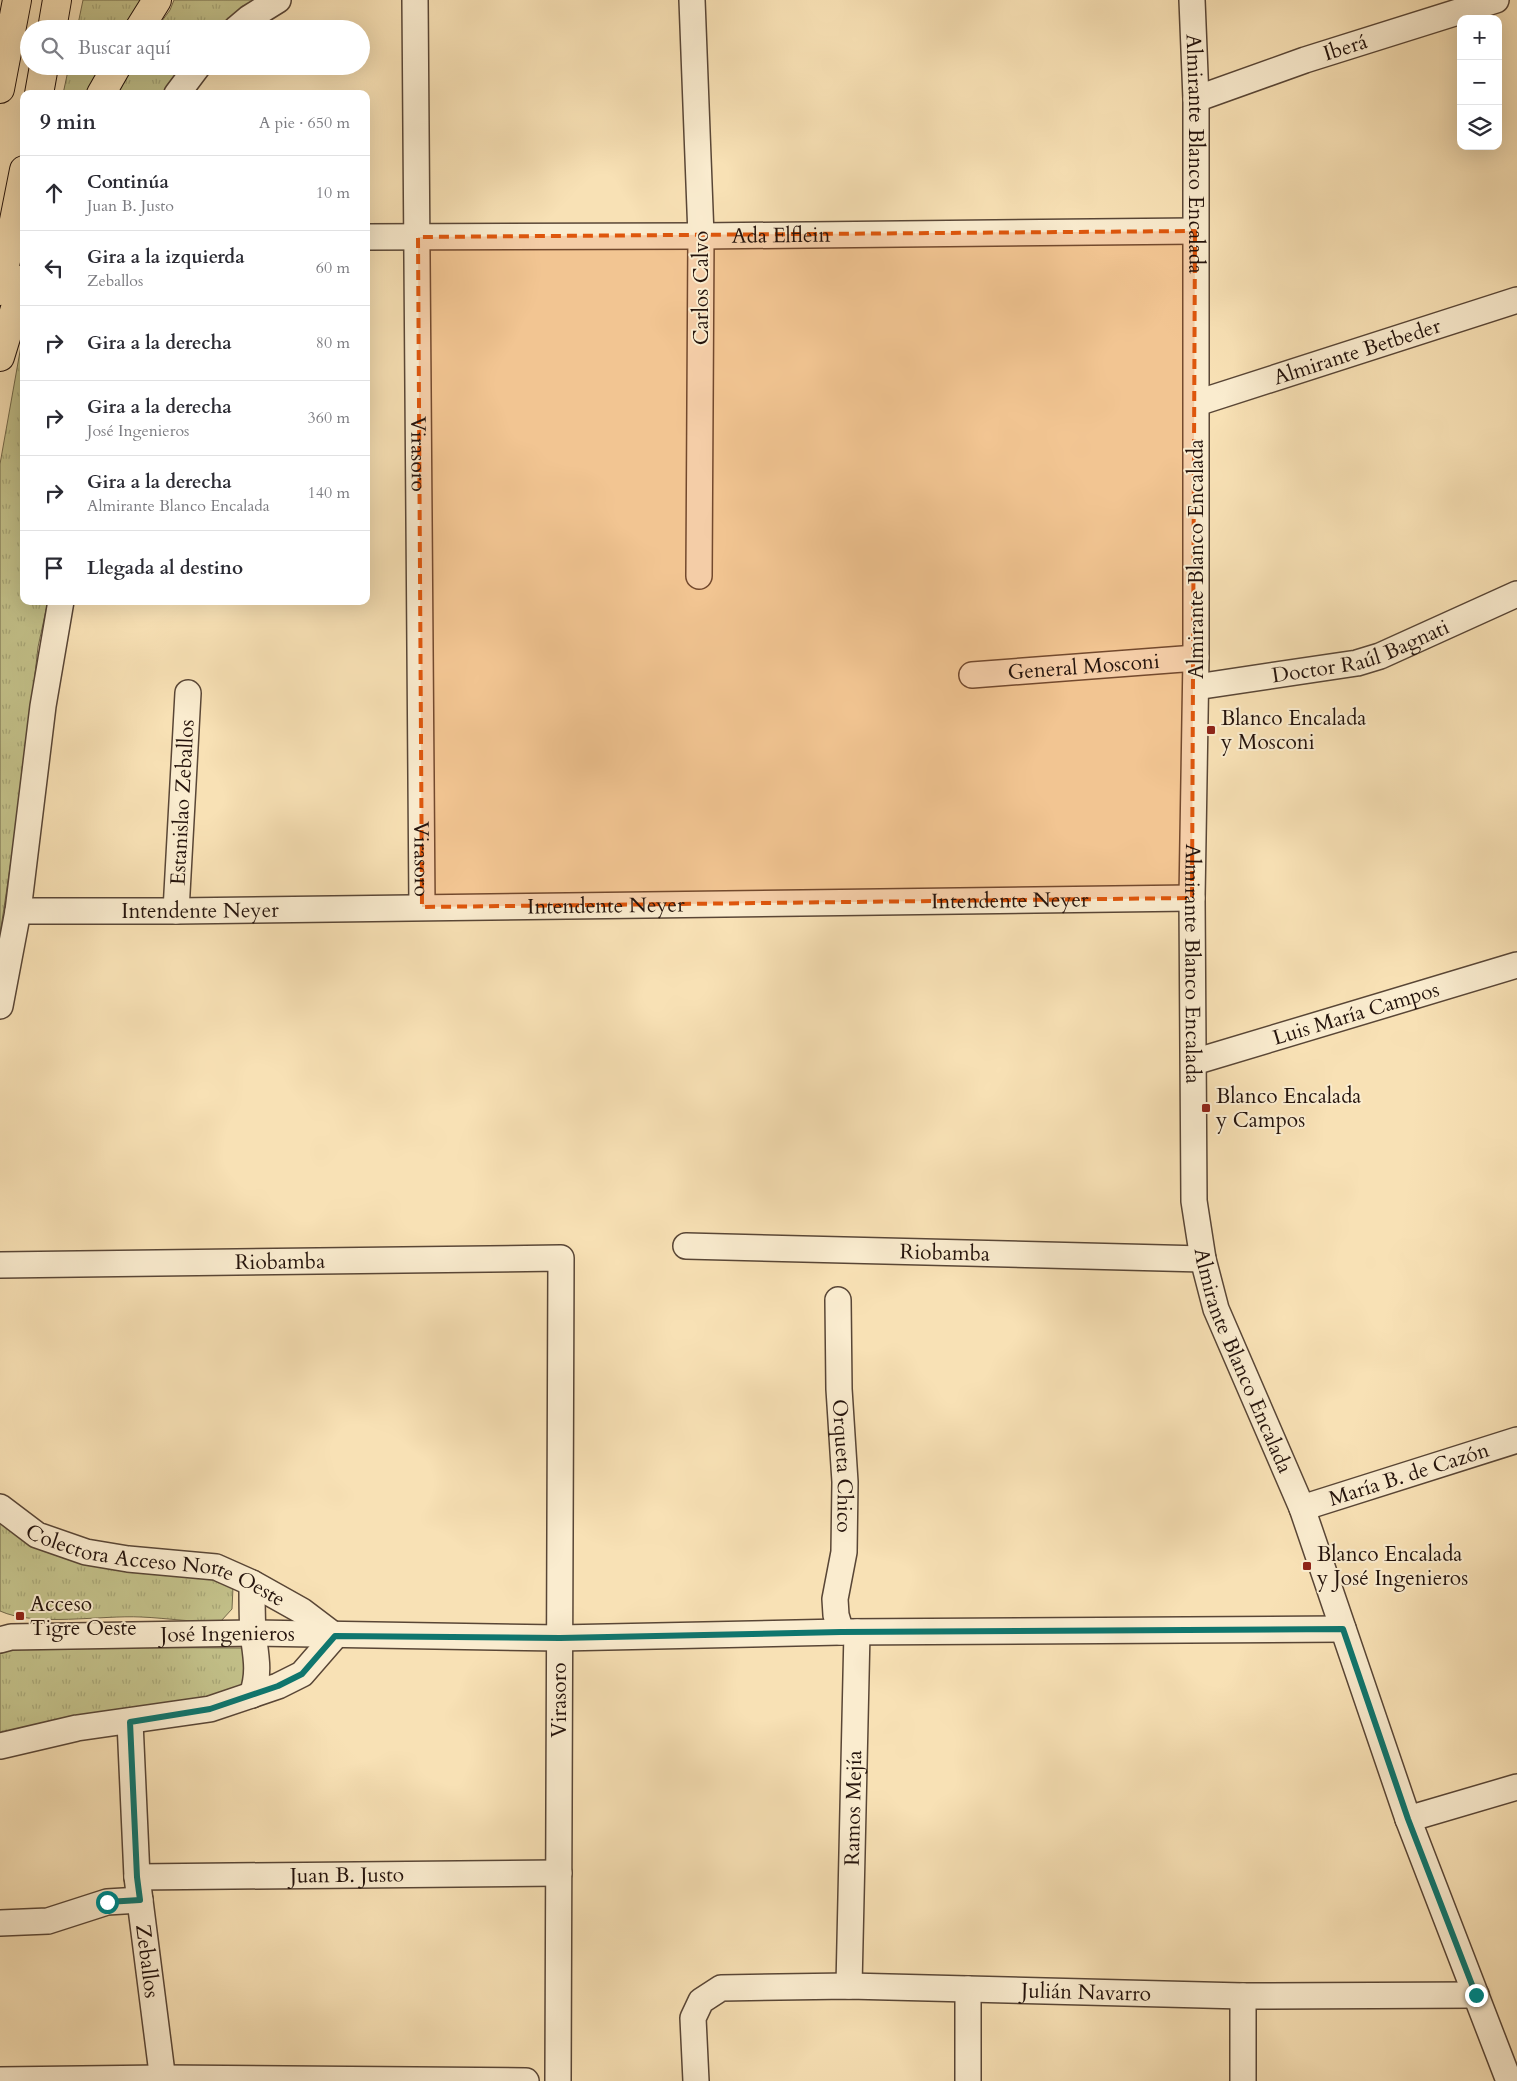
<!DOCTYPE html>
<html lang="es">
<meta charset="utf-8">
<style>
:root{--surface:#fff;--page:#f2f2f3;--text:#2b2b33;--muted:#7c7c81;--line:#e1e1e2}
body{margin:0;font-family:Cardo,serif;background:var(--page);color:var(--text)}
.controls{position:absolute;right:15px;top:15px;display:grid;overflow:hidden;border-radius:10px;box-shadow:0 5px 20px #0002}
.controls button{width:45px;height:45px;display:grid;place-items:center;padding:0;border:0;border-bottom:1px solid var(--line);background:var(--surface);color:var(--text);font:25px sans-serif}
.stop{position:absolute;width:15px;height:15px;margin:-11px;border:4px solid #0f766e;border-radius:50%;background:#fff}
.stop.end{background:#0f766e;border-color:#fff;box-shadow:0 1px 5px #0008}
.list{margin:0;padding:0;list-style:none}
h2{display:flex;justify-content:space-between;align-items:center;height:65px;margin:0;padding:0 20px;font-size:21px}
h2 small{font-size:16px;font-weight:400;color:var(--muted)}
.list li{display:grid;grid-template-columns:32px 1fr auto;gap:15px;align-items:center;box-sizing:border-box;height:75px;padding:0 20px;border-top:1px solid var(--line)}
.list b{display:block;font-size:19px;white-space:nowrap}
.list p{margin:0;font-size:16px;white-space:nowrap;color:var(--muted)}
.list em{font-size:16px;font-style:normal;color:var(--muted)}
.icon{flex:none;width:28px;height:28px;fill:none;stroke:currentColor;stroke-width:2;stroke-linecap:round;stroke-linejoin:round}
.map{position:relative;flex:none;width:1517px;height:2081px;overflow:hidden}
.search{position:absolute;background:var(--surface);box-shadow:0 5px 20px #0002;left:20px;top:20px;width:350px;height:55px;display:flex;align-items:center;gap:12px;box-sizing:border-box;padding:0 18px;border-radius:28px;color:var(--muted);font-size:19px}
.panel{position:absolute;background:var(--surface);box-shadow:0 5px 20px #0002;left:20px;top:90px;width:350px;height:515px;border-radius:10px}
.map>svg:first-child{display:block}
.grass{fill:url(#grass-tufts);stroke:#746a4b}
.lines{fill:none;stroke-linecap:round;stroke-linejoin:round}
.minor-casing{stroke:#594636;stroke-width:28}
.highway-casing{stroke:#24130c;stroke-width:30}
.minor{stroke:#faeccf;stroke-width:25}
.highway{stroke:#f8e1b5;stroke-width:28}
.route{stroke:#0f766e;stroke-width:6}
.marked{fill:#de560c;fill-opacity:0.2;stroke:#de560c;stroke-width:4;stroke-dasharray:10 6;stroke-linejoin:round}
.poi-dot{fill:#8f2418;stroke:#faeccf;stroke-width:2}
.labels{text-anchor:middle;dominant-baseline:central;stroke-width:4;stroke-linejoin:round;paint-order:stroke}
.street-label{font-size:21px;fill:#24130c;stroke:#faeccf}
.poi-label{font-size:21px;fill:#24130c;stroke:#faeccf;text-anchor:start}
</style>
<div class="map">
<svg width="1517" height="2081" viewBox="0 0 1517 2081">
<defs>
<pattern id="grass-tufts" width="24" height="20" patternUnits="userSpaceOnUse" patternTransform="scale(1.25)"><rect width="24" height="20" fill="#c3c18a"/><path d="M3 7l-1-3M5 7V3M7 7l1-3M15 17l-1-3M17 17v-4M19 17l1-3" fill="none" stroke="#a7a576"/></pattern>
</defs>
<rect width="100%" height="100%" fill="#f8e1b5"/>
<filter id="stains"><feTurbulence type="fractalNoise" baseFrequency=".004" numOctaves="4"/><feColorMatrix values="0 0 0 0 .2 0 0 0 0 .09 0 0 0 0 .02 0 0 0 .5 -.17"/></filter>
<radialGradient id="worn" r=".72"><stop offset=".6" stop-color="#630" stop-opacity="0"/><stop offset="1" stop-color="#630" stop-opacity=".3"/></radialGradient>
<g class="grass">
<polygon points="83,0 145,0 129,29 77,29"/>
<polygon points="174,0 258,0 222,29 156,29 170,10"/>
<polygon points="69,66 108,66 94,94 63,94"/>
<polygon points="126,66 186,66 167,94 111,94"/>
<polygon points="24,329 24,601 48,601 38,647 23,782 0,934 0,464"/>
<path d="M0,1519l147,53 74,8 12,7 -1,22 -11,12c-27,2 -53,-3 -80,-4 -40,-2 -106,10 -141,-6z"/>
<polygon points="14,1647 244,1648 252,1660 239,1692 0,1736 0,1652"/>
</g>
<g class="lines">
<defs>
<g id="minor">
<path id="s1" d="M415,0l7,907"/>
<polyline points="692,0 701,236 699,576"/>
<path id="s2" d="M1192,0l4,99v559l-4,240 2,303 9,58 13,50 86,199 106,311 101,262"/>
<polyline points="236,29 249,18 278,0"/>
<polyline points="177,94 198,66"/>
<path id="s3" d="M1196,99l109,-39 191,-60"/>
<path id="s4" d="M366,237l335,-1 494,-5"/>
<path id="s5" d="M1197,403l320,-103"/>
<path id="s6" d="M972,675l224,-17"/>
<path id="s7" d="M1196,687l161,-24 23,-7 137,-62"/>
<path id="s8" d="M18,911h158l1016,-13"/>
<path id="s9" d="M176,911l12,-218"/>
<polyline points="0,1006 18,911 43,706 61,601"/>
<path id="s10" d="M1194,1062l323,-97"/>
<path id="s11" d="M686,1246l517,13"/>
<path id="s12" d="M0,1265l561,-7 -3,823"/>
<path id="s13" d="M838,1300l1,89 6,93 -1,70 -9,47 1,16 5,17"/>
<path id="s14" d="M0,1507l37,28 49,17 42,7 88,8 36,16 50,28 33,25 -33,38 -24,12 -68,23 -133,19 -77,18"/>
<path id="s15" d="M1302,1508l215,-68"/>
<path d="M252,1583c0,17 0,34 1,51 3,22 7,39 -1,61"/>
<path id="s16" d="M0,1640l11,-3 242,-4 307,5 281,-6 502,-3"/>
<path id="s17" d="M130,1722l7,155 26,204"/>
<polyline points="1408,1819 1517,1787"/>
<path id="s18" d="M137,1877l422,-4"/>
<polyline points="0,1923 48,1921 107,1902 140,1900"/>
<path id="s19" d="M849,1986l8,-354"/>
<polyline points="1243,1996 1243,2081"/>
<polyline points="0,2080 163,2078 526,2081"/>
<path id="s20" d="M696,2081l-3,-63 8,-17 20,-13 128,-2 394,10 233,-1"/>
<polyline points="968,2081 968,1989"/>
</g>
<g id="highway">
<polyline points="52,29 57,0"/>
<polyline points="139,29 157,0"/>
<polyline points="0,89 17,0"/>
<polyline points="39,94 44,66"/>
<polyline points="101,94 117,66"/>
<polyline points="0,291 24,170"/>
<polyline points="0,357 24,279"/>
</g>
</defs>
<use href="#minor" class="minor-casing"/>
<use href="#highway" class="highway-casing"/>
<use href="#minor" class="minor"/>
<use href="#highway" class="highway"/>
</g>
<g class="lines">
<polyline class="route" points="107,1902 140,1900 137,1877 130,1722 210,1709 278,1686 302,1674 335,1636 560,1638 841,1632 1343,1629 1408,1819 1476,1995"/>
</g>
<path class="marked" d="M1195,231l-3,667 -770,9 -4,-670z"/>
<g class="poi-dot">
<rect x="1206" y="725" width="10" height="10" rx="2.5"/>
<rect x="1201" y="1103" width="10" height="10" rx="2.5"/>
<rect x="1302" y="1561" width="10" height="10" rx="2.5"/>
<rect x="15" y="1611" width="10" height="10" rx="2.5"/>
</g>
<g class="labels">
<g class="street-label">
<text stroke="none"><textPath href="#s3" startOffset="158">Iberá</textPath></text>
<text stroke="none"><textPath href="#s2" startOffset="154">Almirante Blanco Encalada</textPath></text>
<text stroke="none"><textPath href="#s4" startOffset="415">Ada Elflein</textPath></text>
<text transform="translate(701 288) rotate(-90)">Carlos Calvo</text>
<text stroke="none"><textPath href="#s5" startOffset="168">Almirante Betbeder</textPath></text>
<text stroke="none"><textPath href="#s1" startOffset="454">Virasoro</textPath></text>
<text transform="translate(1196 559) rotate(-90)">Almirante Blanco Encalada</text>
<text stroke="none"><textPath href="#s7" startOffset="169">Doctor Raúl Bagnati</textPath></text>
<text stroke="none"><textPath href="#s6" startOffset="112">General Mosconi</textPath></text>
<text stroke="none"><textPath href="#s9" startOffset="109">Estanislao Zeballos</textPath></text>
<text stroke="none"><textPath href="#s1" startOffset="859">Virasoro</textPath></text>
<text stroke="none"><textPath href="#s8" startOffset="992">Intendente Neyer</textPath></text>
<text stroke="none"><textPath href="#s8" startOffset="588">Intendente Neyer</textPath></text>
<text stroke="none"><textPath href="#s8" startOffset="182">Intendente Neyer</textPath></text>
<text stroke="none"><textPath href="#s2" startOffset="964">Almirante Blanco Encalada</textPath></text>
<text stroke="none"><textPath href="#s10" startOffset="169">Luis María Campos</textPath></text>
<text stroke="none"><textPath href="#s11" startOffset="259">Riobamba</textPath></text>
<text stroke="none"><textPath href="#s12" startOffset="280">Riobamba</textPath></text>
<text stroke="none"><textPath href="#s2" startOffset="1369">Almirante Blanco Encalada</textPath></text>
<text stroke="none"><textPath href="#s13" startOffset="166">Orqueta Chico</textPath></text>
<text stroke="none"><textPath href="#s15" startOffset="112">María B. de Cazón</textPath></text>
<text stroke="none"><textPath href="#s14" startOffset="170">Colectora Acceso Norte Oeste</textPath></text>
<text stroke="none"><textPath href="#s16" startOffset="228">José Ingenieros</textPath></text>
<text transform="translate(559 1700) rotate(-90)">Virasoro</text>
<text stroke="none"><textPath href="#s19" startOffset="178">Ramos Mejía</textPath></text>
<text stroke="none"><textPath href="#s18" startOffset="210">Juan B. Justo</textPath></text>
<text stroke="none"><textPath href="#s17" startOffset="240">Zeballos</textPath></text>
<text stroke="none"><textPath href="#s20" startOffset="471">Julián Navarro</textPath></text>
</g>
<g class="poi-label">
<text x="1221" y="718">Blanco Encalada<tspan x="1221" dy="24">y Mosconi</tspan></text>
<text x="1216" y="1096">Blanco Encalada<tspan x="1216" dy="24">y Campos</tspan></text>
<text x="1317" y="1554">Blanco Encalada<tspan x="1317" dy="24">y José Ingenieros</tspan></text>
<text x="30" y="1604">Acceso<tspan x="30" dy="24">Tigre Oeste</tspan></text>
</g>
</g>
<rect width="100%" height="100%" filter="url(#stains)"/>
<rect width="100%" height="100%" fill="url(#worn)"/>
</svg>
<div class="controls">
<button>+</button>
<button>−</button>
<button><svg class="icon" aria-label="layers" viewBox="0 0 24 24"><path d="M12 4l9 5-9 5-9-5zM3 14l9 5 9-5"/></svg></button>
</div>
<div class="stop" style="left:107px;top:1902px"></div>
<div class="stop end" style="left:1476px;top:1995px"></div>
<div class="search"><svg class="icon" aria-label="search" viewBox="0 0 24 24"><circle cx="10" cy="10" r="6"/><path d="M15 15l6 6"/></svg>Buscar aquí</div>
<section class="panel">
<h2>9 min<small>A pie · 650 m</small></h2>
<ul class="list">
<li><svg class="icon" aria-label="ahead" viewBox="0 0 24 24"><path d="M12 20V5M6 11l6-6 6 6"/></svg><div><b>Continúa</b><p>Juan B. Justo</p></div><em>10 m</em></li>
<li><svg class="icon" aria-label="left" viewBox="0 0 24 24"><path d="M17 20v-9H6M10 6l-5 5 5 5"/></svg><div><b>Gira a la izquierda</b><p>Zeballos</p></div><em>60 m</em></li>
<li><svg class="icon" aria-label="right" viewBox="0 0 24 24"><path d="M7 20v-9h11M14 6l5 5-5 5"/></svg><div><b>Gira a la derecha</b></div><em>80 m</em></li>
<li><svg class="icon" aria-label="right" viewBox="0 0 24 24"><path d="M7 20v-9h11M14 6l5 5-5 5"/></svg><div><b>Gira a la derecha</b><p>José Ingenieros</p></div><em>360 m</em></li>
<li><svg class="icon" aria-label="right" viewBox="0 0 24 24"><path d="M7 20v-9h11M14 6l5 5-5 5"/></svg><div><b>Gira a la derecha</b><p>Almirante Blanco Encalada</p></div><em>140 m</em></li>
<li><svg class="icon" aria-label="arrive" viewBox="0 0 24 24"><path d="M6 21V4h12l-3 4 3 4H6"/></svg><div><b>Llegada al destino</b></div></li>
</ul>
</section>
</div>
